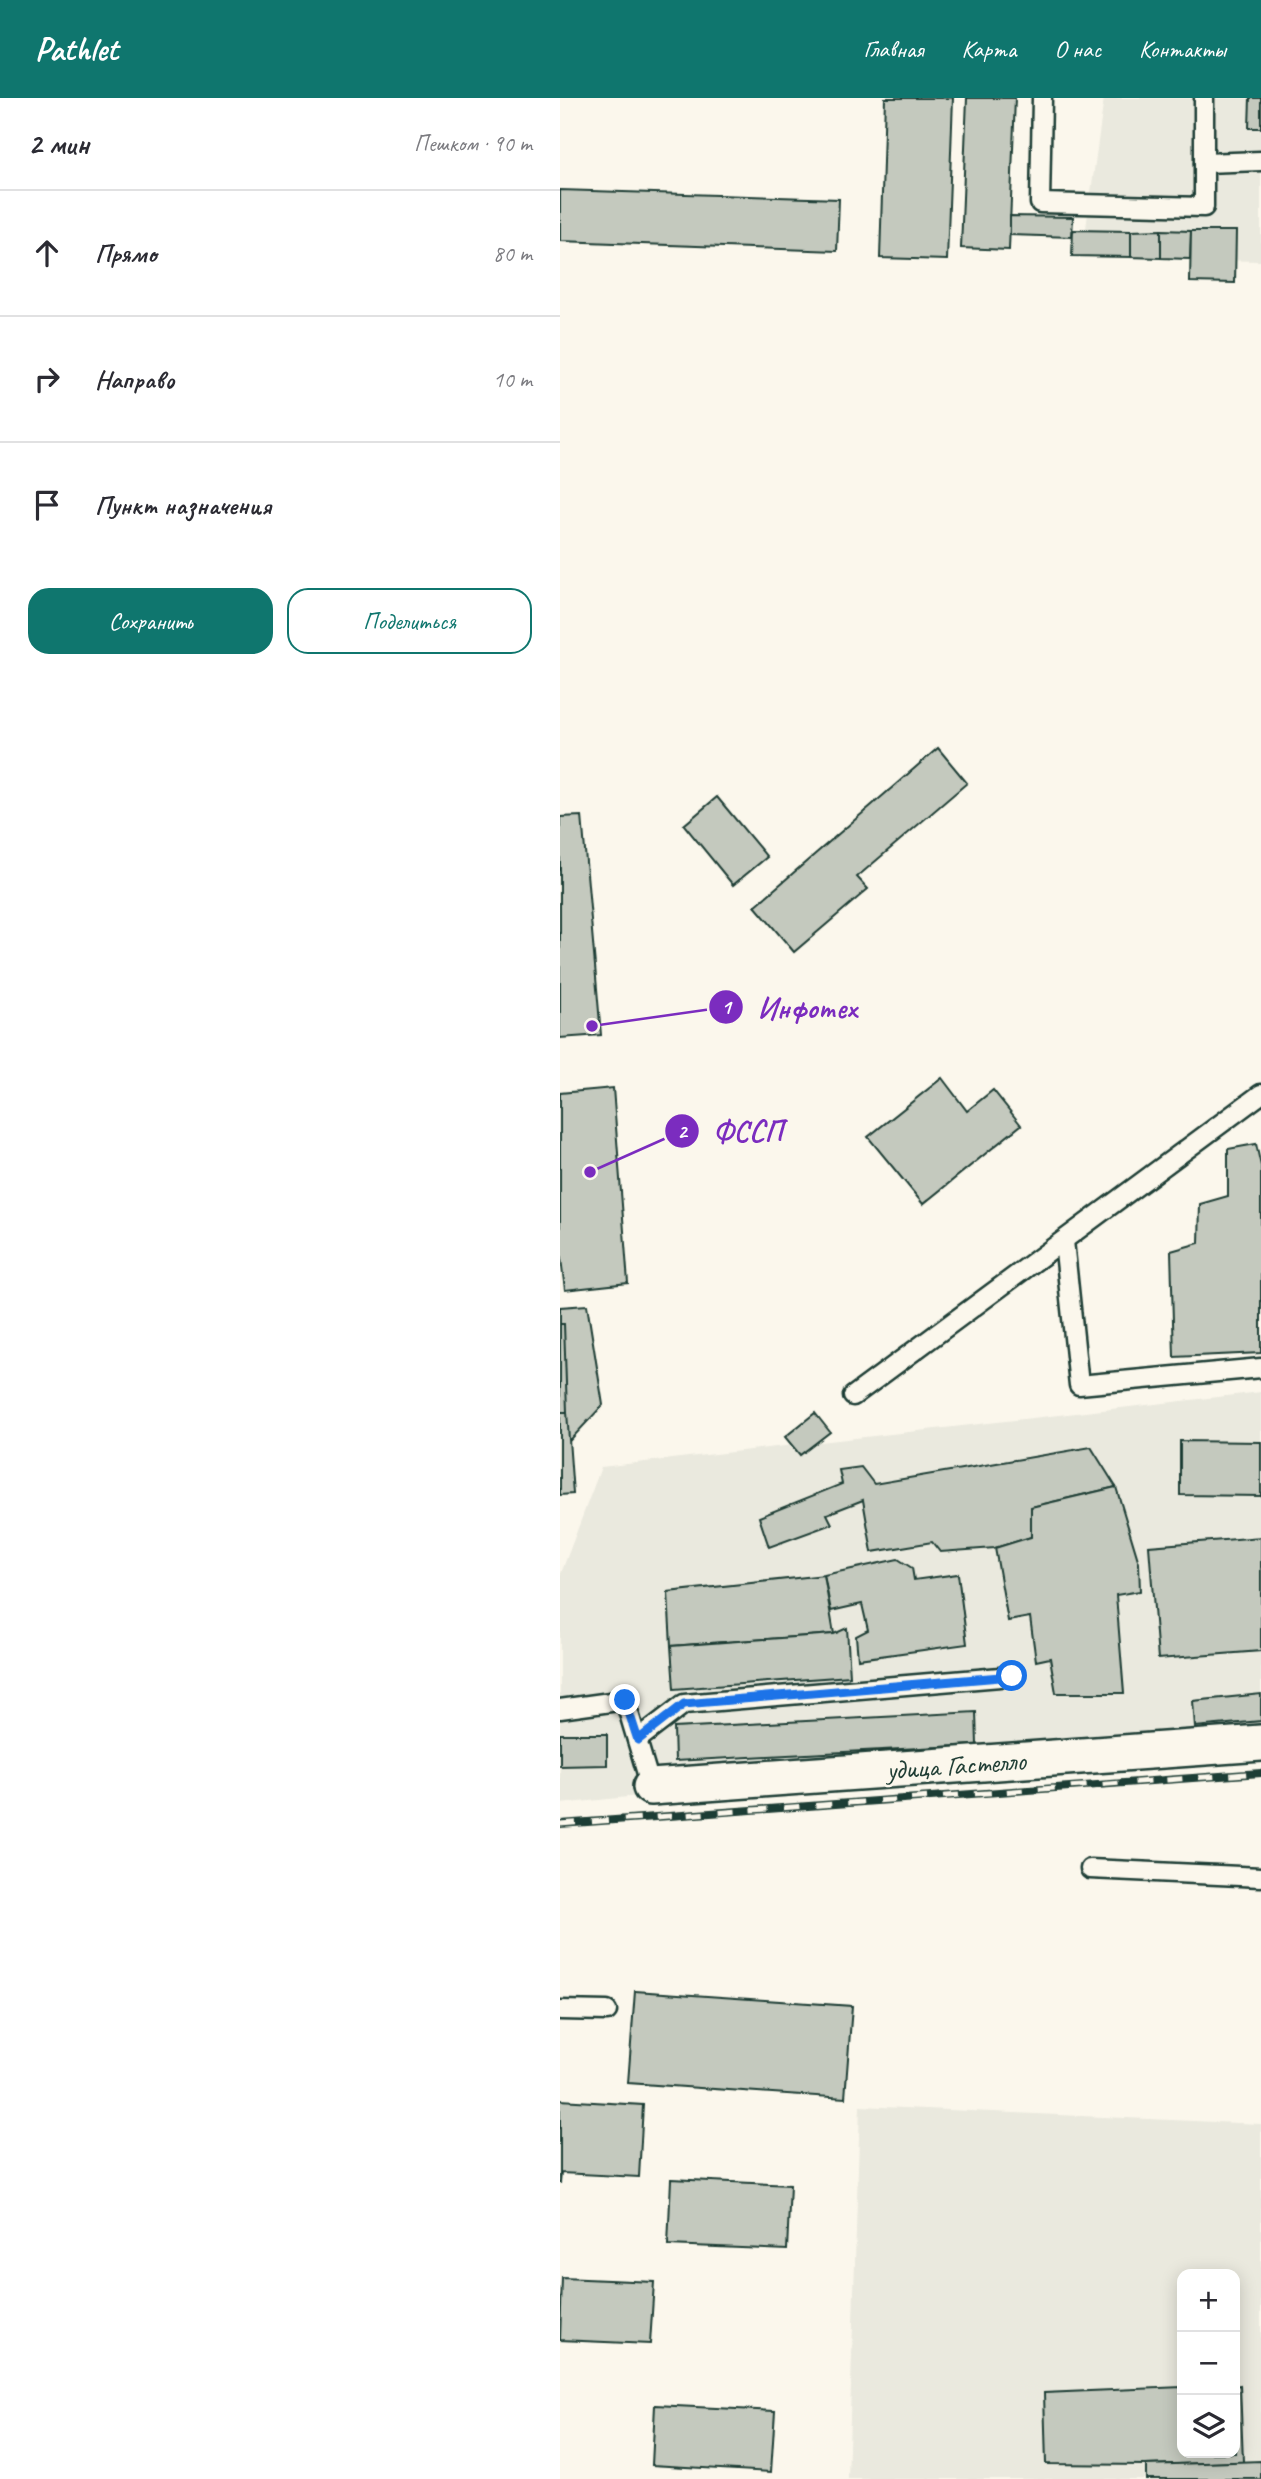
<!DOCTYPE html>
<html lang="ru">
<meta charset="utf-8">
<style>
:root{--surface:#fff;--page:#f2f2f3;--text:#2b2b33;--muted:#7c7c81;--line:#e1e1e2;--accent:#0f766e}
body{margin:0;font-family:Caveat,sans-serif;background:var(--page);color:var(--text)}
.controls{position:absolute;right:21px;bottom:21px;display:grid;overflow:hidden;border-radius:14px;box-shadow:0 4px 18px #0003}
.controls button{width:63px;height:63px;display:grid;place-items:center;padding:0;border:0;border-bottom:2px solid var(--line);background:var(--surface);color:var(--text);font:35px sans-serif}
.stop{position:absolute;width:21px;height:21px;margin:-16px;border:5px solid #1a73e8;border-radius:50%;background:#fff}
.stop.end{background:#1a73e8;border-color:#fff;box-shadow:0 2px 7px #0008}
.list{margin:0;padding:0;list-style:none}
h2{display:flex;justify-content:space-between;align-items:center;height:91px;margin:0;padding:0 28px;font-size:30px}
h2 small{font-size:23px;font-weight:400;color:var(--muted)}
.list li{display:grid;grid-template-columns:46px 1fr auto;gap:21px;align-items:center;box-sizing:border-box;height:126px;padding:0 28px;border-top:2px solid var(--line)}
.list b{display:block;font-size:26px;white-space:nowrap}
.list em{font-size:23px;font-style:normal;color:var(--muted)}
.actions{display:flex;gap:14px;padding:21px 28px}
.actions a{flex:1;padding:16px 0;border:2px solid var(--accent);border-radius:21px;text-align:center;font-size:24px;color:var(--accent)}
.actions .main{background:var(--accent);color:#fff}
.icon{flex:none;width:38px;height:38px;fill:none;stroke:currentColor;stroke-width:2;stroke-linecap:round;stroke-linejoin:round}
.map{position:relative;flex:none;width:701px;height:2381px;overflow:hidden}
header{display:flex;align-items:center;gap:42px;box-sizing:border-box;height:98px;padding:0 35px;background:var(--accent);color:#fff}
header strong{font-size:33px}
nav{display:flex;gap:38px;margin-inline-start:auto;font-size:24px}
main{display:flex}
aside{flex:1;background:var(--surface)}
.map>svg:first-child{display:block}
.built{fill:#eae9de;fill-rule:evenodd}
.building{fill:#c4c9be;stroke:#1f3d34;stroke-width:2}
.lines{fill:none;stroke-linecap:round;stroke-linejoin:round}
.service-casing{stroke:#1f3d34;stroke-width:23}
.minor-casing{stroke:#1f3d34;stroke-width:40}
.service{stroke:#fbf7ec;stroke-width:18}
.minor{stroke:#fbf7ec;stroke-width:35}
.rail-casing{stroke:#1f3d34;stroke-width:8}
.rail{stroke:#fbf7ec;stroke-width:5;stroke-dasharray:16;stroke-linecap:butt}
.route{stroke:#1a73e8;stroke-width:9}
.labels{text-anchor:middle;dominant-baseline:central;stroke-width:5;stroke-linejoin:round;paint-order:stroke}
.street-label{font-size:28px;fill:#1f3d34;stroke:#fbf7ec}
.leader{fill:none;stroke:#7b2cbf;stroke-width:2.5}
.callout-dot{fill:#7b2cbf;stroke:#fbf7ec;stroke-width:2.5}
.mark-label{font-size:21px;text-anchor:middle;font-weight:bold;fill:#fff}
.callout-label{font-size:30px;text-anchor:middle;font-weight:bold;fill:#7b2cbf;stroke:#fbf7ec;stroke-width:5;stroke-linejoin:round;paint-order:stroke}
</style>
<header>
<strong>Pathlet</strong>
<nav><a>Главная</a><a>Карта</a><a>О нас</a><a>Контакты</a></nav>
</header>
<main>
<aside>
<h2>2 мин<small>Пешком · 90 m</small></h2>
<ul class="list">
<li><svg class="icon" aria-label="ahead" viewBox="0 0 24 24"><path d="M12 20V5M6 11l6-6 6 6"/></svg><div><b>Прямо</b></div><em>80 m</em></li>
<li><svg class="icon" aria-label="right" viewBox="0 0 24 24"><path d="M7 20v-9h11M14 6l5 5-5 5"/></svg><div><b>Направо</b></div><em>10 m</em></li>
<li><svg class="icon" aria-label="arrive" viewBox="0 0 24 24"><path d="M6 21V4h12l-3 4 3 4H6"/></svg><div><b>Пункт назначения</b></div></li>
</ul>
<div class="actions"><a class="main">Сохранить</a><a>Поделиться</a></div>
</aside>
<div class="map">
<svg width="701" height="2381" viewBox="0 0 701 2381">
<rect width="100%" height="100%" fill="#fbf7ec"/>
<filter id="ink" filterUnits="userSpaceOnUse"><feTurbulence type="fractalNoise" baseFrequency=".0143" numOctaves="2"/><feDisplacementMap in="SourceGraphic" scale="14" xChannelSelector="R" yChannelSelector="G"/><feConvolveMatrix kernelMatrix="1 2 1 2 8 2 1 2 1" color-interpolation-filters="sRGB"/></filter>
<g filter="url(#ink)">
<g class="built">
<polygon points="544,0 701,0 701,163 522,159"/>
<polygon points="701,1294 701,1634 0,1706 0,1478 41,1369"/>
<path d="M300,2008l401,18v355h-413zM622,2176h53v179h-53z"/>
</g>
<g class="building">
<polygon points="325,0 393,0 387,162 320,160"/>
<polygon points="407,0 455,0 449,152 401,150"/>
<polygon points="690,0 701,0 701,30 689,30"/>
<polygon points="0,92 279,101 277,153 0,143"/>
<polygon points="450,118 513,119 512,139 450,137"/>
<polygon points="513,132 571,133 571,159 512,158"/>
<polygon points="601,132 631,133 630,161 601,160"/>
<polygon points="601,132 601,160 571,159 571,133"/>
<polygon points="631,133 676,133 675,185 630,184"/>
<polygon points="378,650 407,685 297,779 308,791 234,854 195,808"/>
<polygon points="157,699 207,759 173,787 124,727"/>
<polygon points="22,718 41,937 0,940 0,719"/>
<polygon points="382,980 407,1013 433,992 461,1027 363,1106 308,1039"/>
<polygon points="53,990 68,1185 5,1192 0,1153 0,995"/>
<polygon points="696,1046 701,1068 701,1255 614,1259 611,1153 639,1145 640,1106 668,1098 668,1051"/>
<polygon points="27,1207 43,1307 0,1353 0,1209"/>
<polygon points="0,1226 4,1226 7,1314 0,1314"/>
<polygon points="0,1314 7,1314 13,1396 0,1397"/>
<polygon points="255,1315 270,1334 240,1357 225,1339"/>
<polygon points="620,1343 701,1344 701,1398 620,1397"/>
<polygon points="531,1349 556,1389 471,1409 471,1439 435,1450 380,1454 372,1444 312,1454 303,1402 267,1416 272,1426 209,1449 199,1419 282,1386 279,1372 301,1369 314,1386"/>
<polygon points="556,1389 579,1465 580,1493 556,1497 564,1595 496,1595 490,1560 476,1563 470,1519 448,1523 435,1450 471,1439 471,1409"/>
<polygon points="701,1439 701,1553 598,1561 589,1448"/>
<polygon points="338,1461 352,1470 354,1482 398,1476 407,1546 298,1561 296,1538 308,1532 302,1506 271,1513 264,1477"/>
<polygon points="264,1477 274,1536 111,1548 108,1494"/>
<polygon points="287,1530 290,1578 114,1591 111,1548 274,1536"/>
<polygon points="701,1596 701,1623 635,1629 633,1603"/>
<polygon points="416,1614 417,1647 115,1663 114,1630"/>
<polygon points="0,1636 47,1636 47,1667 0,1668"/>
<polygon points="75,1893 292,1908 285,2000 68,1985"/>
<polygon points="0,2002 83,2007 79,2079 1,2075 0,2086"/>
<polygon points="111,2081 230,2087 227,2152 108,2147"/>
<polygon points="2,2180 94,2184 90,2246 0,2242"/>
<polygon points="680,2287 683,2364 586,2367 486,2366 484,2295 622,2289 622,2355 675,2355 675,2288"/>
<polygon points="95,2307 215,2313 211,2374 92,2367"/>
<polygon points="701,2363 701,2381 586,2381 586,2367"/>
</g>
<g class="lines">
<defs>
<g id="service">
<polyline points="482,0 480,105 644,109 644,0"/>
<polyline points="644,65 701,63"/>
<polyline points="504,1143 519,1287 701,1270"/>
<polyline points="293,1298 701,996"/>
<polyline points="0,1611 65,1602 91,1689"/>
<polyline points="77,1642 124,1606 452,1578"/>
<polyline points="530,1771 701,1779"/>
<polyline points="0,1912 47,1913"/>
</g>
<polyline id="minor" points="91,1689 701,1645"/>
</defs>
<use href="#service" class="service-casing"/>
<use href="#minor" class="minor-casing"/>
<use href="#service" class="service"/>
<use href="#minor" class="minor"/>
<defs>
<polyline id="rail" points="0,1726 701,1675"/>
</defs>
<use href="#rail" class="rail-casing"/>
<use href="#rail" class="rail"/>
</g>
</g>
<g class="lines" filter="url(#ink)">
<polyline class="route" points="65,1602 78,1642 124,1606 452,1578"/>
</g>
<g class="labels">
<g class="street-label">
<text transform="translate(396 1667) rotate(-4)">удица Гастелло</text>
</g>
</g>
<path class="leader" d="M32 928L166 909M30 1074L122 1033"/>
<g class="callout-dot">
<circle cx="32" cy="928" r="7"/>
<circle cx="30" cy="1074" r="7"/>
<circle cx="166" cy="909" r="18"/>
<circle cx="122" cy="1033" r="18"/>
</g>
<g class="mark-label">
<text x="166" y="916">1</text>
<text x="122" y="1040">2</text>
</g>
<g class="callout-label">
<text x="247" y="920">Инфотех</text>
<text x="188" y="1043">ФССП</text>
</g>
</svg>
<div class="controls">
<button>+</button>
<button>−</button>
<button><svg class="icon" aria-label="layers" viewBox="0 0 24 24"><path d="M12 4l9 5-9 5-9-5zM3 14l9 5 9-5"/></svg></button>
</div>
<div class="stop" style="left:452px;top:1578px"></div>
<div class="stop end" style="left:65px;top:1602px"></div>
</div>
</main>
